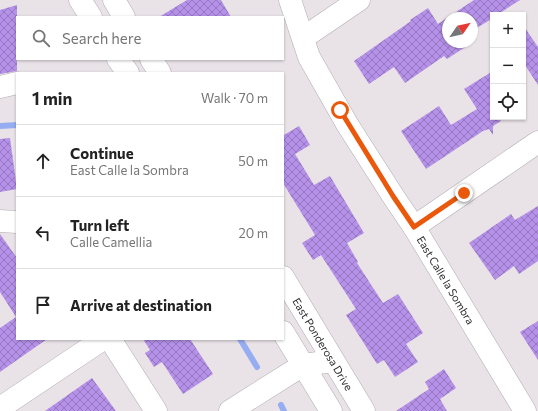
<!DOCTYPE html>
<meta charset="utf-8">
<style>
:root{--surface:#fff;--page:#f2f2f2;--text:#222;--muted:#767676;--line:#e0e0e0}
body{margin:0;font-family:Commissioner,sans-serif;background:var(--page);color:var(--text)}
.controls{position:absolute;right:12px;top:12px;display:grid;overflow:hidden;border-radius:0px;box-shadow:0 1px 3px #0004}
.controls button{width:36px;height:36px;display:grid;place-items:center;padding:0;border:0;border-bottom:1px solid var(--line);background:var(--surface);color:var(--text);font:20px sans-serif}
.compass{position:absolute;left:442px;top:12px;width:36px;height:36px;border-radius:50%;background:var(--surface);box-shadow:0 1px 3px #0004;rotate:56deg}
.stop{position:absolute;width:12px;height:12px;margin:-9px;border:3px solid #ea580c;border-radius:50%;background:#fff}
.stop.end{background:#ea580c;border-color:#fff;box-shadow:0 1px 4px #0008}
.list{margin:0;padding:0;list-style:none}
h2{display:flex;justify-content:space-between;align-items:center;height:52px;margin:0;padding:0 16px;font-size:17px}
h2 small{font-size:13px;font-weight:400;color:var(--muted)}
.list li{display:grid;grid-template-columns:26px 1fr auto;gap:12px;align-items:center;box-sizing:border-box;height:72px;padding:0 16px;border-top:1px solid var(--line)}
.list b{display:block;font-size:15px;white-space:nowrap}
.list p{margin:0;font-size:13px;white-space:nowrap;color:var(--muted)}
.list em{font-size:13px;font-style:normal;color:var(--muted)}
.icon{flex:none;width:22px;height:22px;fill:none;stroke:currentColor;stroke-width:2;stroke-linecap:round;stroke-linejoin:round}
.map{position:relative;flex:none;width:538px;height:411px;overflow:hidden}
.search{position:absolute;background:var(--surface);box-shadow:0 1px 3px #0004;left:16px;top:16px;width:268px;height:44px;display:flex;align-items:center;gap:10px;box-sizing:border-box;padding:0 14px;border-radius:0px;color:var(--muted);font-size:15px}
.panel{position:absolute;background:var(--surface);box-shadow:0 1px 3px #0004;left:16px;top:72px;width:268px;height:268px;border-radius:0px}
.map>svg:first-child{display:block}
.lines{fill:none;stroke-linecap:round;stroke-linejoin:round}
.stream{stroke:#96adf2;stroke-width:6}
.building{fill:url(#building-cross-hatch)}
.minor-casing{stroke:#b1acb0;stroke-width:23}
.major-casing{stroke:#b1acb0;stroke-width:23}
.minor{stroke:#fff;stroke-width:22}
.major{stroke:#fff;stroke-width:22}
.route{stroke:#ea580c;stroke-width:5}
.labels{text-anchor:middle;dominant-baseline:central;stroke-width:3;stroke-linejoin:round;paint-order:stroke}
.street-label{font-size:11px;fill:#2f2d2f;stroke:#fff}
</style>
<div class="map">
<svg width="538" height="411" viewBox="0 0 538 411">
<defs>
<pattern id="building-cross-hatch" width="8" height="8" patternUnits="userSpaceOnUse"><rect width="8" height="8" fill="#b591e9"/><path d="M0 0l8 8M0 8l8-8" fill="none" stroke="#9477bd"/></pattern>
</defs>
<rect width="100%" height="100%" fill="#e9e3e8"/>
<g class="lines">
<g class="stream">
<polyline points="0,126 17,125"/>
<polyline points="240,339 257,367"/>
<polyline points="281,405 284,411"/>
</g>
</g>
<g class="building">
<polygon points="187,0 221,0 231,17 159,17"/>
<polygon points="474,0 520,0 497,15 493,15 493,18 472,31 472,18 448,18 448,42 473,42 447,59 444,56 405,83 394,67 369,84 354,61 411,21 410,20 428,8 438,24"/>
<polygon points="17,5 17,71 0,74 0,10"/>
<polygon points="523,25 538,47 538,85 523,62"/>
<polygon points="493,71 493,117 498,117 501,121 493,126 493,135 489,129 483,131 426,169 401,131 439,106 451,125 477,109 464,89"/>
<polygon points="299,126 310,145 295,154 314,185 330,176 364,233 347,243 358,262 357,263 383,303 398,294 423,333 406,344 418,362 395,377 384,360 377,364 346,315 356,309 321,255 313,260 302,243 315,235 283,183 283,134 284,135"/>
<polygon points="10,138 17,189 0,192 0,139"/>
<polygon points="538,206 538,261 519,274 514,266 495,280 469,243 511,214 515,220"/>
<polygon points="0,234 17,258 17,339 47,339 0,372 0,328 16,317 0,292"/>
<polygon points="538,321 538,360 520,332"/>
<polygon points="143,339 190,339 213,374 183,394 162,362 154,367 145,353 150,350"/>
<polygon points="444,369 456,388 440,399 447,411 396,411 429,389 425,382"/>
<polygon points="92,378 116,411 45,411"/>
</g>
<g class="lines">
<defs>
<g id="minor">
<polyline points="290,0 309,57 347,124 393,196 414,227 525,411"/>
<polyline points="303,38 359,0"/>
<polyline points="0,87 17,83"/>
<polyline points="0,221 17,222"/>
<polyline points="414,227 538,142"/>
<polyline points="110,339 156,411"/>
<polyline points="0,408 103,339"/>
<polyline points="230,411 303,365 333,361"/>
</g>
<g id="major">
<polyline points="80,0 91,17"/>
<polyline points="114,0 124,17"/>
<polyline points="118,59 128,73"/>
<polyline points="151,59 160,73"/>
<polyline points="283,277 364,411"/>
<polyline points="283,332 331,411"/>
</g>
</defs>
<use href="#minor" class="minor-casing"/>
<use href="#major" class="major-casing"/>
<use href="#minor" class="minor"/>
<use href="#major" class="major"/>
</g>
<g class="lines">
<polyline class="route" points="340,110 393,196 414,227 464,193"/>
</g>
<g class="labels">
<g class="street-label">
<text transform="translate(446 280) rotate(59)">East Calle la Sombra</text>
<text transform="translate(323 344) rotate(59)">East Ponderosa Drive</text>
</g>
</g>
</svg>
<div class="controls">
<button>+</button>
<button>−</button>
<button><svg class="icon" aria-label="locate" viewBox="0 0 24 24"><circle cx="12" cy="12" r="6"/><path d="M12 2v4M12 18v4M2 12h4M18 12h4"/></svg></button>
</div>
<svg class="compass" viewBox="-18 -18 36 36"><path d="M0-13l5 13h-10z" fill="#e53935"/><path d="M0 13l5-13h-10z" fill="#767676"/></svg>
<div class="stop" style="left:340px;top:110px"></div>
<div class="stop end" style="left:464px;top:193px"></div>
<div class="search"><svg class="icon" aria-label="search" viewBox="0 0 24 24"><circle cx="10" cy="10" r="6"/><path d="M15 15l6 6"/></svg>Search here</div>
<section class="panel">
<h2>1 min<small>Walk · 70 m</small></h2>
<ul class="list">
<li><svg class="icon" aria-label="ahead" viewBox="0 0 24 24"><path d="M12 20V5M6 11l6-6 6 6"/></svg><div><b>Continue</b><p>East Calle la Sombra</p></div><em>50 m</em></li>
<li><svg class="icon" aria-label="left" viewBox="0 0 24 24"><path d="M17 20v-9H6M10 6l-5 5 5 5"/></svg><div><b>Turn left</b><p>Calle Camellia</p></div><em>20 m</em></li>
<li><svg class="icon" aria-label="arrive" viewBox="0 0 24 24"><path d="M6 21V4h12l-3 4 3 4H6"/></svg><div><b>Arrive at destination</b></div></li>
</ul>
</section>
</div>
